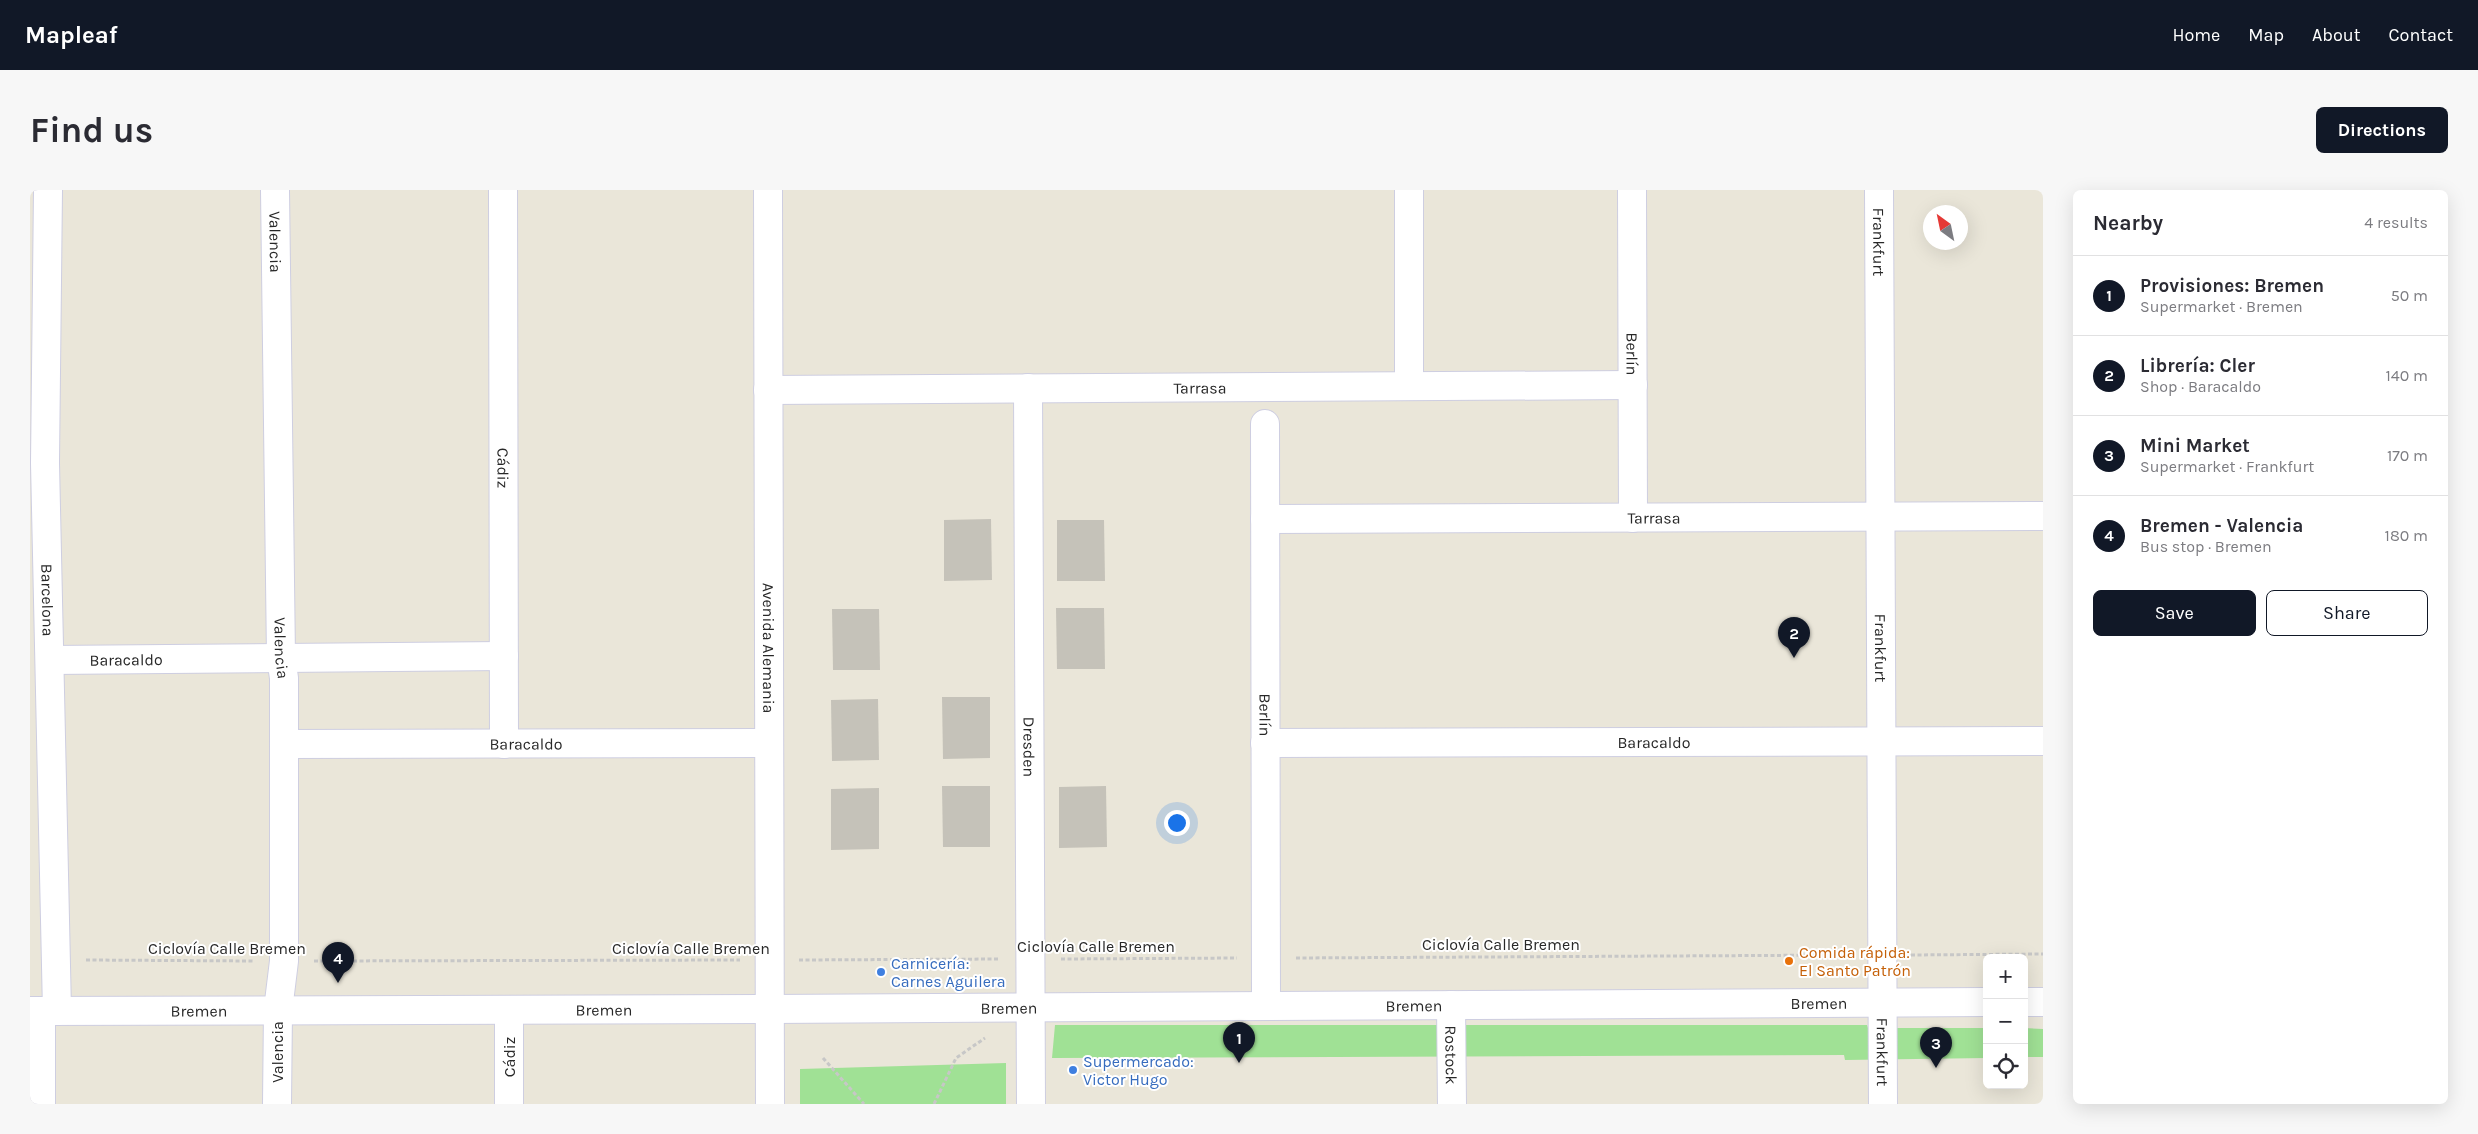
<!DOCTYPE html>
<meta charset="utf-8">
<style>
:root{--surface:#fff;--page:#f7f7f7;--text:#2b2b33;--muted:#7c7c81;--line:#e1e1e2;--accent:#111827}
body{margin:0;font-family:Karla,sans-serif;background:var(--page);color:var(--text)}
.controls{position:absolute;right:15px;bottom:15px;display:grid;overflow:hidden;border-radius:8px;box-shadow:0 5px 20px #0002}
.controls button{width:45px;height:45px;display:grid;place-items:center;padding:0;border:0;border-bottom:1px solid var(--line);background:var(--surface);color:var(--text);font:25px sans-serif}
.compass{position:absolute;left:1893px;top:15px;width:45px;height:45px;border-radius:50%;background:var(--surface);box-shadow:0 5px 20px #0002;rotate:327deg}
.you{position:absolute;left:1146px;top:632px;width:18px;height:18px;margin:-12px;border:4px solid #fff;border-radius:50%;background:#1a73e8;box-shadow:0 0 0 8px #1a73e833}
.badge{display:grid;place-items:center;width:32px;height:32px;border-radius:50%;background:var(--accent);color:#fff;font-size:16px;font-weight:700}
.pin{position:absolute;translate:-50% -41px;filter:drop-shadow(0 1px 2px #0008)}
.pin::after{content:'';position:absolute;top:26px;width:18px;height:15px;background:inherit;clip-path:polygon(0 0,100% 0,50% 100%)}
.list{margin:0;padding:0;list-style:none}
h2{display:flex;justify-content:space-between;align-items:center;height:65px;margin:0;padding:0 20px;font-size:21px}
h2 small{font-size:16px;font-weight:400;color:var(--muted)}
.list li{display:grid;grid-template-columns:32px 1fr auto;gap:15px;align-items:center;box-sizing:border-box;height:80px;padding:0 20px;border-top:1px solid var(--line)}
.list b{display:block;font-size:19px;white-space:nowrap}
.list p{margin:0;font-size:16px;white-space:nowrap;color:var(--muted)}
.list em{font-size:16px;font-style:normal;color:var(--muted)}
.actions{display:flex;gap:10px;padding:15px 20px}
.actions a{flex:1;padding:11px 0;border:1px solid var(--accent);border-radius:8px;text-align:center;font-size:18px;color:var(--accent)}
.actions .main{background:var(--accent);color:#fff}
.icon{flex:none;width:28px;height:28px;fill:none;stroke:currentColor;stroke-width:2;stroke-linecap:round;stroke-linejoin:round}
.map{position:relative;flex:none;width:2013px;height:914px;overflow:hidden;border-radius:8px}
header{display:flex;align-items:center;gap:30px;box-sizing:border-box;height:70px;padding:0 25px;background:var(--accent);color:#fff}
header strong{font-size:24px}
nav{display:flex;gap:28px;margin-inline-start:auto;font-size:18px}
.intro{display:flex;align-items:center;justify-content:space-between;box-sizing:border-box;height:120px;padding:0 30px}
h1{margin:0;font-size:35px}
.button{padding:12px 22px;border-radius:8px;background:var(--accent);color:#fff;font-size:18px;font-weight:700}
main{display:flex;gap:30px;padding:0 30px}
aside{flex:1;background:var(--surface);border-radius:8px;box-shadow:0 5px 20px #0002}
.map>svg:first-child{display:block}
.green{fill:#a0e195}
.building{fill:#c5c2b9}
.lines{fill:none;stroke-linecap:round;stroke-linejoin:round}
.minor-casing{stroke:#cecee1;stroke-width:30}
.path{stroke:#c7c7c7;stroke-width:3;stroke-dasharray:4 2.5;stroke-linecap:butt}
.minor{stroke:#fff;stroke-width:28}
.food-dot{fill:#e8710a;stroke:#fff;stroke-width:2}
.shop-dot{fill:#3f7fe0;stroke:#fff;stroke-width:2}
.labels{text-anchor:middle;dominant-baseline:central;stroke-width:4;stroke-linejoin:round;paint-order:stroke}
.street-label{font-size:16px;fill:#282828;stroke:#fff}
.food-label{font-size:16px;fill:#c56008;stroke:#fff;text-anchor:start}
.shop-label{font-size:16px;fill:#366cbe;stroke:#fff;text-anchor:start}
</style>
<header>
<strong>Mapleaf</strong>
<nav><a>Home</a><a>Map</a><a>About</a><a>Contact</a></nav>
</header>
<div class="intro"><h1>Find us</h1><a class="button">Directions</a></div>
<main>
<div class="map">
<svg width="2013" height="914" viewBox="0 0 2013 914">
<rect width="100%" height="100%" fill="#eae6d9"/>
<g class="green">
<polygon points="1025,835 1837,835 1838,838 1957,838 1957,868 1815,870 1814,865 1022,868"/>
<polygon points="1994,838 2013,839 2013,867 1994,867"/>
<polygon points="976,873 976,914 770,914 770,879"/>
</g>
<g class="building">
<polygon points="961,329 962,390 914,391 914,330"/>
<polygon points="1027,330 1074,330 1075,391 1027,391"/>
<polygon points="1026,418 1074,418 1075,479 1027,479"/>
<polygon points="802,419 849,419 850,480 803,480"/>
<polygon points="912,507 960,507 960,568 913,569"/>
<polygon points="848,509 849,570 802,571 801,510"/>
<polygon points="912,596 960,596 960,657 913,657"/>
<polygon points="1076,596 1077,657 1029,658 1029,597"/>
<polygon points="849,598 849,659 801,660 801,599"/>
</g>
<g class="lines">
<defs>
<g id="minor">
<path id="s1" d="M18,0l-3,273 12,548"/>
<path id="s2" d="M245,0l6,468 3,20v283l-6,49 -1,94"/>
<path id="s3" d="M473,0l1,554"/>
<path id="s4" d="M738,0l2,914"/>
<polyline points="1379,0 1379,196"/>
<path id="s5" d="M1602,0l1,328"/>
<path id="s6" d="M1849,0l4,914"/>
<path id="s7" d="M998,198l3,716"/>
<path id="s8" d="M738,200l865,-5"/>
<path id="s9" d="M1235,234l1,582"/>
<path id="s10" d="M1235,329l778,-3"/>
<path id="s11" d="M20,470l454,-4"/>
<path id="s12" d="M1235,553l778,-2"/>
<path id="s13" d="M254,554l485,-1"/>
<polyline points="1994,812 2013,812"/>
<path id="s14" d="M1421,815l1,99"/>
<polyline points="479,820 479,914"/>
<path id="s15" d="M0,821l740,-2 1217,-7"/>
<polyline points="11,821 11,914"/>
</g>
</defs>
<use href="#minor" class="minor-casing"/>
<g class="path">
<polyline points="1881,765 2013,764"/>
<polyline points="1266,768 1822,765"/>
<polyline points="1031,769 1207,768"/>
<polyline points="56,770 225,771"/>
<polyline points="769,770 970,769"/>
<polyline points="284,771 710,770"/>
<polyline points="793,868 834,914"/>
<polyline points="904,914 926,868 955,848"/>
</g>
<use href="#minor" class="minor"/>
</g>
<circle class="food-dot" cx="1759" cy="771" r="5"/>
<g class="shop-dot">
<circle cx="851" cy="782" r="5"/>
<circle cx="1043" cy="880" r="5"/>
</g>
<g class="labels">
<g class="street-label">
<text stroke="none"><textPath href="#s2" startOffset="52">Valencia</textPath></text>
<text stroke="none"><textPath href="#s6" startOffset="52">Frankfurt</textPath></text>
<text stroke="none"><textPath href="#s5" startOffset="164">Berlín</textPath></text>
<text stroke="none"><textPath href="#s8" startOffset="432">Tarrasa</textPath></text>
<text stroke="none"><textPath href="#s3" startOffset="278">Cádiz</textPath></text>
<text stroke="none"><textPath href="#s10" startOffset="389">Tarrasa</textPath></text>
<text stroke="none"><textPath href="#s1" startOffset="410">Barcelona</textPath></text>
<text stroke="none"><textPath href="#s2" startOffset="458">Valencia</textPath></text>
<text stroke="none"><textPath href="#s4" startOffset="458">Avenida Alemania</textPath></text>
<text stroke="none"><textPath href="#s6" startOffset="458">Frankfurt</textPath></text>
<text stroke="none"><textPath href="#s11" startOffset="76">Baracaldo</textPath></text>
<text stroke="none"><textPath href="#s9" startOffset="291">Berlín</textPath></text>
<text stroke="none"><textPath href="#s12" startOffset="389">Baracaldo</textPath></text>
<text stroke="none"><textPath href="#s13" startOffset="242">Baracaldo</textPath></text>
<text stroke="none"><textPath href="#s7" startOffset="359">Dresden</textPath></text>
<text x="1471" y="754">Ciclovía Calle Bremen</text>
<text x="1066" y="756">Ciclovía Calle Bremen</text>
<text x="197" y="758">Ciclovía Calle Bremen</text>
<text x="661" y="758">Ciclovía Calle Bremen</text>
<text stroke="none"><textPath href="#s15" startOffset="1789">Bremen</textPath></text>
<text stroke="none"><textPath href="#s15" startOffset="1384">Bremen</textPath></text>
<text stroke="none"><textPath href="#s15" startOffset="979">Bremen</textPath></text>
<text stroke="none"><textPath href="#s15" startOffset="169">Bremen</textPath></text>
<text stroke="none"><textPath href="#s15" startOffset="574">Bremen</textPath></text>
<text transform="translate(247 862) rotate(-90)">Valencia</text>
<text stroke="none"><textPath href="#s6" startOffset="862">Frankfurt</textPath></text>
<text stroke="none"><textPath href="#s14" startOffset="50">Rostock</textPath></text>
<text transform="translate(479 867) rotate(-90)">Cádiz</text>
</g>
<g class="food-label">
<text x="1769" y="762">Comida rápida:<tspan x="1769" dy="18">El Santo Patrón</tspan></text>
</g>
<g class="shop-label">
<text x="861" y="773">Carnicería:<tspan x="861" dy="18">Carnes Aguilera</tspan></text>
<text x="1053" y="871">Supermercado:<tspan x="1053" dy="18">Victor Hugo</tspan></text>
</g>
</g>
</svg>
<div class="controls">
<button>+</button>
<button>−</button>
<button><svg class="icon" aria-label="locate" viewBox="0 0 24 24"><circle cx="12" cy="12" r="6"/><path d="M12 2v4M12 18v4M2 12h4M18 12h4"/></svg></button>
</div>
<svg class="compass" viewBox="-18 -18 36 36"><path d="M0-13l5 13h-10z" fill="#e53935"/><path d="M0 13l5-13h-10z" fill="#7c7c81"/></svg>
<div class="you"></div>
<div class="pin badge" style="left:1209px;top:873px">1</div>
<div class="pin badge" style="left:1764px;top:468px">2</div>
<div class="pin badge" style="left:1906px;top:878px">3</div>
<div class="pin badge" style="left:308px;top:793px">4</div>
</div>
<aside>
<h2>Nearby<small>4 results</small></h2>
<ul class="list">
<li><span class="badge">1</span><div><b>Provisiones: Bremen</b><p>Supermarket · Bremen</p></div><em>50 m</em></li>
<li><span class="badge">2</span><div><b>Librería: Cler</b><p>Shop · Baracaldo</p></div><em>140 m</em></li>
<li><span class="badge">3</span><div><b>Mini Market</b><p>Supermarket · Frankfurt</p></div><em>170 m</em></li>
<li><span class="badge">4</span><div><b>Bremen - Valencia</b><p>Bus stop · Bremen</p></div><em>180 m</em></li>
</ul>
<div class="actions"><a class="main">Save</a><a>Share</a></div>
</aside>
</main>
